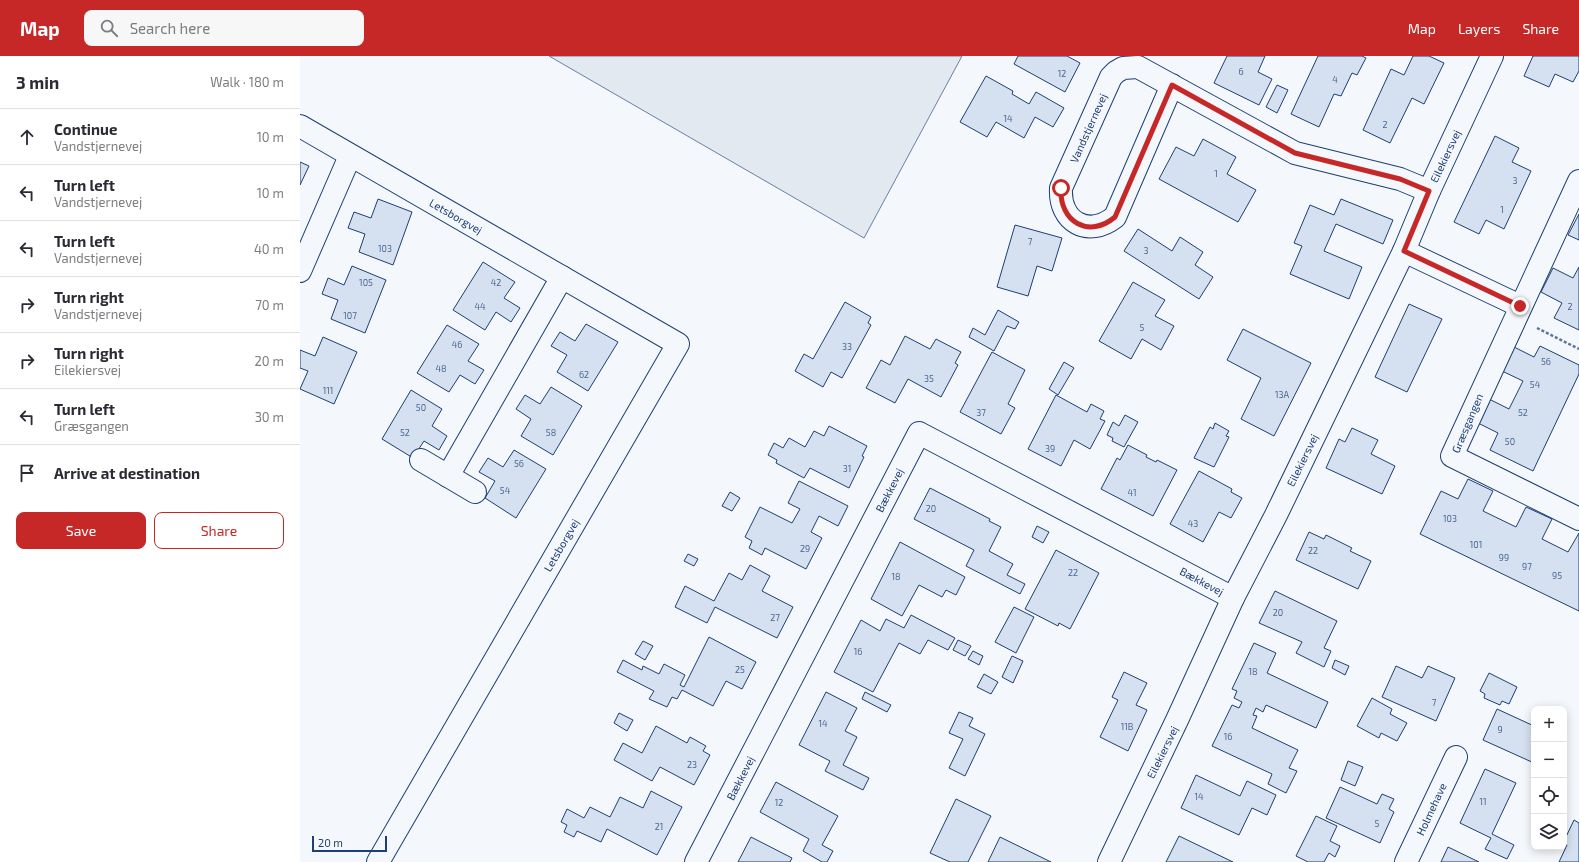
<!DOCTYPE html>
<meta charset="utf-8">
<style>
:root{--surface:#fff;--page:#f7f7f7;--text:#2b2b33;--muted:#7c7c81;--line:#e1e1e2;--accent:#c62828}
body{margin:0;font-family:"Exo 2",sans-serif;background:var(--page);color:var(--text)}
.controls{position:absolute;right:12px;bottom:12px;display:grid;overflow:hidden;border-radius:8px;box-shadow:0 2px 10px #0003}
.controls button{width:36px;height:36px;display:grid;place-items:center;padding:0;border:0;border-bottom:1px solid var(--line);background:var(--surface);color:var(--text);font:20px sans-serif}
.scale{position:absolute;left:12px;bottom:10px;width:75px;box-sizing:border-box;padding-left:4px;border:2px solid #1d3f73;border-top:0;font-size:11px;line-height:14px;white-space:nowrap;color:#1d3f73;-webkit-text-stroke:3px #f4f7fb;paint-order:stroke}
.stop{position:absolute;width:12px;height:12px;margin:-9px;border:3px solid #c62828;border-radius:50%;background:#fff}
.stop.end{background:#c62828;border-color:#fff;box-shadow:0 1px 4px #0008}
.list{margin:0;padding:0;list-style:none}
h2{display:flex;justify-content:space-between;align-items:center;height:52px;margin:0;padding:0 16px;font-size:17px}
h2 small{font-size:13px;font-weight:400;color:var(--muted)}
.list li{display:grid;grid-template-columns:26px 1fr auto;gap:12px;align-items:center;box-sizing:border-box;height:56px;padding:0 16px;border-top:1px solid var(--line)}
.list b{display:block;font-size:15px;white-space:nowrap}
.list p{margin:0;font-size:13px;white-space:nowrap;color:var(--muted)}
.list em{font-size:13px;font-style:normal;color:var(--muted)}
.actions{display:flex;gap:8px;padding:12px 16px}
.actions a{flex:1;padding:9px 0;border:1px solid var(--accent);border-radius:8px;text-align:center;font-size:14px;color:var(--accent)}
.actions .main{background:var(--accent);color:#fff}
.icon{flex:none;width:22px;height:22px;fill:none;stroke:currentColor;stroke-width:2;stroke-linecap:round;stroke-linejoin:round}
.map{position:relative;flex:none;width:1279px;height:806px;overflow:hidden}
header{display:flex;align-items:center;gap:24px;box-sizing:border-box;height:56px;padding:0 20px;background:var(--accent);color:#fff}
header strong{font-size:19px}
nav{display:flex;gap:22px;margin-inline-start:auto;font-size:14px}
.search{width:280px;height:36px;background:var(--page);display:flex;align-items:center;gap:10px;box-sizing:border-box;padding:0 14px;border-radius:8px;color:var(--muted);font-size:15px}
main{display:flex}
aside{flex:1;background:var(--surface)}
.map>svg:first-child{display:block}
.green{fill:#e3e9f0;stroke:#687fa3}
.building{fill:#d5e0f0;stroke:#1d3f73}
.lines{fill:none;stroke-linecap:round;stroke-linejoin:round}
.minor-casing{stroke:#1d3f73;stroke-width:24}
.path{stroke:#5e769c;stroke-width:2.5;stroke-dasharray:3 2;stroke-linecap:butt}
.minor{stroke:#f4f7fb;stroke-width:22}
.route{stroke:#c62828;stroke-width:5}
.labels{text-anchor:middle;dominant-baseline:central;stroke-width:3;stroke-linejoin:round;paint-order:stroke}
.number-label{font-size:9px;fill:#4b6792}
.street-label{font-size:11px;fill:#1d3f73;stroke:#f4f7fb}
</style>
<header>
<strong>Map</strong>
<div class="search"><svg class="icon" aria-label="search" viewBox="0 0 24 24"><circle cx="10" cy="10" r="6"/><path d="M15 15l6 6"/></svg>Search here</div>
<nav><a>Map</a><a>Layers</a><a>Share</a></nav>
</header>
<main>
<aside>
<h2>3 min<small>Walk · 180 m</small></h2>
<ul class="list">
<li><svg class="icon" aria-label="ahead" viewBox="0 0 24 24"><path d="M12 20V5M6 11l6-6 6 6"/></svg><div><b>Continue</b><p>Vandstjernevej</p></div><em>10 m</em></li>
<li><svg class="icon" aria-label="left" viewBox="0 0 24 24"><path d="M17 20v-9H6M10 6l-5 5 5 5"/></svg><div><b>Turn left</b><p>Vandstjernevej</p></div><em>10 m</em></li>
<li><svg class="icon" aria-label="left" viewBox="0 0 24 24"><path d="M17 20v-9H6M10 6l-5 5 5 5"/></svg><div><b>Turn left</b><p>Vandstjernevej</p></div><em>40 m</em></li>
<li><svg class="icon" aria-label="right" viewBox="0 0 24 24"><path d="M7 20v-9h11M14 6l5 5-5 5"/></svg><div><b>Turn right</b><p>Vandstjernevej</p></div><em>70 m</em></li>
<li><svg class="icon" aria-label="right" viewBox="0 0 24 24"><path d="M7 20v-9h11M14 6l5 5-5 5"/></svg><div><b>Turn right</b><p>Eilekiersvej</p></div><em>20 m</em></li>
<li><svg class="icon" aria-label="left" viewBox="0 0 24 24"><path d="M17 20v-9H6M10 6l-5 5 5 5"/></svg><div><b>Turn left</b><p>Græsgangen</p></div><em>30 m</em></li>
<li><svg class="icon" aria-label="arrive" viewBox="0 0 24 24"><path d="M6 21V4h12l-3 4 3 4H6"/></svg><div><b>Arrive at destination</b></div></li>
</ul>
<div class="actions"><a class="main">Save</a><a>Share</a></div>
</aside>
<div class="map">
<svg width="1279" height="806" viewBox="0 0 1279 806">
<rect width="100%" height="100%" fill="#f4f7fb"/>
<polygon class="green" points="249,0 662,0 564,182"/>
<g class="building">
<polygon points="718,0 767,0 780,7 765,36 714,8"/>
<polygon points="927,0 965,0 958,16 972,23 959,49 914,27"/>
<polygon points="1018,0 1062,0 1066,2 1057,19 1052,17 1041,40 1034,38 1019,71 991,58"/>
<polygon points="1113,0 1129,0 1144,7 1124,48 1112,42 1090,87 1063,74 1091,13 1104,19"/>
<polygon points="1233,0 1279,0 1279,15 1273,26 1255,18 1249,31 1224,20"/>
<polygon points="686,20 713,35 712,38 729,48 736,36 764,52 753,71 735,61 724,82 696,66 687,81 660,66"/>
<polygon points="977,29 988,34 977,57 966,51"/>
<polygon points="1195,80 1219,92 1212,106 1231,115 1204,173 1186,164 1179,178 1154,166"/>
<polygon points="903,83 936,101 927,118 956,134 938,166 859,123 876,91 894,100"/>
<polygon points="0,106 9,110 0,129"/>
<polygon points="78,143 112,156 93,209 59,196 65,178 48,172 54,156 71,162"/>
<polygon points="1041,143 1093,164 1083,188 1036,168 1024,195 1062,211 1049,243 990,218 1002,190 994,187 1010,149 1034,159"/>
<polygon points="1279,158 1279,184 1268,179"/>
<polygon points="715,169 762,182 752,215 737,210 728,240 697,231"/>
<polygon points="838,173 872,195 880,181 903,196 895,209 913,221 899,243 824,195"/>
<polygon points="183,206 215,226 204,242 220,252 211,266 196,256 185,274 153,254"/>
<polygon points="52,210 86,224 65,277 31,263 38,244 22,238 28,222 44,229"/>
<polygon points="1279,211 1279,274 1254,262 1262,247 1241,236 1253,212 1273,222"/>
<polygon points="833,226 865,244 855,260 874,270 861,294 842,283 831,303 799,285"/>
<polygon points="545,246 571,261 568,267 571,269 542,322 531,316 523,331 495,315 504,298 513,303"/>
<polygon points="1109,248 1142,263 1107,336 1075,321"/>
<polygon points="698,254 719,266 715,273 707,270 694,295 669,281 673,272 685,279"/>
<polygon points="286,268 318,286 288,335 257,316 267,299 251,290 260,276 275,285"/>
<polygon points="147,269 179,288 168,305 184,314 175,328 160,319 149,336 117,317"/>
<polygon points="943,273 1011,307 974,380 941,363 961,322 927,304"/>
<polygon points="605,280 630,293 636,283 661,296 655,307 658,309 641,341 608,323 595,347 566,332 581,304 590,309"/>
<polygon points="23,281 57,296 34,348 0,333 8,315 0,312 0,294 15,300"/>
<polygon points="1240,290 1279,309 1279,318 1233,415 1190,394 1198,377 1178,367 1189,343 1209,353 1223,325 1202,315 1214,291 1234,301"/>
<polygon points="692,296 725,314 708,348 715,352 701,378 660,356"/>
<polygon points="764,306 774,312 758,339 749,333"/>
<polygon points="251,331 282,350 253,399 221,380 231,363 216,353 225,339 240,348"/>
<polygon points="111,334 142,353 132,370 147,380 139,394 124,385 113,402 82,383"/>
<polygon points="756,339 787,356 791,348 804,355 800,363 805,365 790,393 774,384 761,410 728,393"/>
<polygon points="825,359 838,366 824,391 812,385 813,382 807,379 813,366 819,370"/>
<polygon points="915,367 929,375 926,380 929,381 914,411 894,402 910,371 913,373"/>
<polygon points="529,370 567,390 562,400 564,401 549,432 510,412 504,422 476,407 477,404 468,399 474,387 483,392 489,382 505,391 514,375 524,380"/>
<polygon points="1052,372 1078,384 1071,398 1095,410 1082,438 1026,412 1039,383 1045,386"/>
<polygon points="828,389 847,399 846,401 856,406 857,404 877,414 853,460 801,433 817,402 820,404"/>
<polygon points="214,394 246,413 216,462 185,442 195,425 179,416 188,402 203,411"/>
<polygon points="899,415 932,433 931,436 942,442 931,462 919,456 903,486 870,468"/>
<polygon points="1168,423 1193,435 1183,455 1216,471 1226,451 1252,463 1242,483 1268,496 1279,477 1279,555 1120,478 1141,435 1158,443"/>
<polygon points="499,425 548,450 538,470 519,460 511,476 522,482 506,513 465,492 462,499 449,492 452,485 445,481 460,451 492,467 500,453 488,447"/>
<polygon points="630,432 690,463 689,465 701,471 689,495 713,508 707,519 725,528 720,538 666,510 674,494 614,463"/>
<polygon points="430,436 440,442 432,455 422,450"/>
<polygon points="737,470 749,476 743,487 732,481"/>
<polygon points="1009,476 1024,483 1026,479 1052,492 1050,495 1071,505 1058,533 996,504"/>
<polygon points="600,486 665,521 656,539 646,534 642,541 619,529 602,560 571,543"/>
<polygon points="756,494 799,517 770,573 759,567 758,570 725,553"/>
<polygon points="388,498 398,503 394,510 384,505"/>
<polygon points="450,509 470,520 462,535 493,551 477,582 415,551 407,567 375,551 385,530 414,545 429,517 442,524"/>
<polygon points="975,535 1037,565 1024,592 1031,595 1024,611 996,597 1002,586 959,567"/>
<polygon points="714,551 734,561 716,597 695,586"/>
<polygon points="611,559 655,582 648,594 628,584 620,598 599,587 573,636 534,616 561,564 580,575 586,563 604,572"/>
<polygon points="409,581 456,606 442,633 426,625 413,650 382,634 377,643 372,641 367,651 349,643 354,635 317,616 323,604 342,614 343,610 359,618 364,608 385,619 380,629 384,631"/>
<polygon points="658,584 671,590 665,600 653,594"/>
<polygon points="343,585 353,590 345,604 335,598"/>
<polygon points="954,587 976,597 967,617 1028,646 1016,672 966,649 963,656 956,652 953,659 957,660 952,672 998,694 989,712 997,715 986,737 968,728 972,718 912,690 932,649 939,652 942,646 934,642 937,635 932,633"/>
<polygon points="673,595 683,600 679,609 668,603"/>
<polygon points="712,600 723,605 713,627 702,621"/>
<polygon points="1035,604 1049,610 1045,619 1032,612"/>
<polygon points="1096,610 1122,622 1128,610 1155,622 1136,665 1082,641"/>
<polygon points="824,616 847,627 836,649 847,654 828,695 800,681 818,644 812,641"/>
<polygon points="1189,617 1217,631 1209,648 1202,645 1200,649 1184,642 1185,638 1180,635"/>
<polygon points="684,618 698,626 691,638 677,631"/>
<polygon points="526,636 557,652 545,675 557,681 543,709 569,722 563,734 525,715 530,705 499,689"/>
<polygon points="565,636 591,649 587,656 562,643"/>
<polygon points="1072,642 1092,653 1090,658 1107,667 1097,685 1081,677 1079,682 1057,670"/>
<polygon points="1197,653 1234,670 1234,707 1183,684"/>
<polygon points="659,656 673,662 669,670 685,678 665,720 649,712 663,683 649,677"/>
<polygon points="319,657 333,664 327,675 314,667"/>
<polygon points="356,670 387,687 390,681 406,690 403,695 410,699 394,729 360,711 352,725 314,704 323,687 342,697"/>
<polygon points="1048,705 1063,711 1055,730 1041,724"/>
<polygon points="1185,713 1216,727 1192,778 1214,789 1207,803 1185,793 1191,782 1160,767"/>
<polygon points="896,719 940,740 947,725 976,739 967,759 952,752 939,779 881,752"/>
<polygon points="476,726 538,760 522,789 533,795 527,806 522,806 503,795 509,783 460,756"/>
<polygon points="1040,731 1077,748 1082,738 1094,743 1089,753 1094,756 1080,787 1026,762"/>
<polygon points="351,735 382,751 357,799 307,773 301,786 277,775 274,781 264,776 267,769 261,766 267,753 284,762 290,751 310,761 320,741 343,752"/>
<polygon points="656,743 691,760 668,806 650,806 630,797"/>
<polygon points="1016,760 1037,770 1030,785 1040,790 1035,801 1029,797 1024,806 1008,806 996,800"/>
<polygon points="1274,764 1279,767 1279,806 1259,806 1267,789 1264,788 1264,785"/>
<polygon points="879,780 933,806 866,806"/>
<polygon points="451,781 492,802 490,806 438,806"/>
<polygon points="700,781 751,806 688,806"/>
<polygon points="1148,791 1179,806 1141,806"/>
</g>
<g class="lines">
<defs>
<g id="minor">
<path d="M872,29l-57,132c-27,21 -56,5 -54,-29l50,-111 5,-5 7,-4 15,-1 157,86 105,26 29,12"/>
<polyline points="0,70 378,288 78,806"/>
<polyline points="1279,125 1152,400 1279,463"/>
<polyline points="1104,195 1220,250"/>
<polyline points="0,215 50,100"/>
<polyline points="121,404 175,436"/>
<polyline points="148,420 262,221"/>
<polyline points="396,806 619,377 933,542"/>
<polyline points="809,806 877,664 933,542 976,459 1104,195 1129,135 1192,0"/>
<polyline points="1106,806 1156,701"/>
</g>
</defs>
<use href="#minor" class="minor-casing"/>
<polyline class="path" points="1237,272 1279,293"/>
<use href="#minor" class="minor"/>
</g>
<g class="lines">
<path class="route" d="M761,132c-2,34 28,51 54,29l57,-132 123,68 105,26 29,12 -25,60 116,55"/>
</g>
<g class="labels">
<g class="number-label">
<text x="941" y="15">6</text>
<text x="762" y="17">12</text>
<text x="1035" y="23">4</text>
<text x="708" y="62">14</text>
<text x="1085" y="68">2</text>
<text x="916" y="117">1</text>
<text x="1215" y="124">3</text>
<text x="1202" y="153">1</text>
<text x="730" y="185">7</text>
<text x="85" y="192">103</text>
<text x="846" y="194">3</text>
<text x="66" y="226">105</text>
<text x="196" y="226">42</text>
<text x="180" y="250">44</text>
<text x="1270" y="250">2</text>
<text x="50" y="259">107</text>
<text x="842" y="271">5</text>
<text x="157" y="288">46</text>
<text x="547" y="290">33</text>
<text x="1246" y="305">56</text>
<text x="141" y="312">48</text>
<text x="284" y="318">62</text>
<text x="629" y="322">35</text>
<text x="1235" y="328">54</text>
<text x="28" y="334">111</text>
<text x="982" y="338">13A</text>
<text x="121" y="351">50</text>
<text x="681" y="356">37</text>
<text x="1223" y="356">52</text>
<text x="105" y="376">52</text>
<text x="251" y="376">58</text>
<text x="1210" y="385">50</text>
<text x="750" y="392">39</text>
<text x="219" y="407">56</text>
<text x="547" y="412">31</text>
<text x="205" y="434">54</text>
<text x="832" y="436">41</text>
<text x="631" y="452">20</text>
<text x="1150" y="462">103</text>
<text x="893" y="467">43</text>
<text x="1176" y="488">101</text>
<text x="505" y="492">29</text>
<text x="1013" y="494">22</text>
<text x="1204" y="501">99</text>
<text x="1227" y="510">97</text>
<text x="773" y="516">22</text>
<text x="1257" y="519">95</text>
<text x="596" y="520">18</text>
<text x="978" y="556">20</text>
<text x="475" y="561">27</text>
<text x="558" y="595">16</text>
<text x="440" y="613">25</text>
<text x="953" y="615">18</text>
<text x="1134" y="646">7</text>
<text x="523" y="667">14</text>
<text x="827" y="670">11B</text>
<text x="1200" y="673">9</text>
<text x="928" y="680">16</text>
<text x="392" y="708">23</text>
<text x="899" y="740">14</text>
<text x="1183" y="745">11</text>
<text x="479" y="746">12</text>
<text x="1077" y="767">5</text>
<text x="359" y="770">21</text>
</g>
<g class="street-label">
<text transform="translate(788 72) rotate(-66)">Vandstjernevej</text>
<text transform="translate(1145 100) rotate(-65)">Eilekiersvej</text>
<text transform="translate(156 160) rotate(30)">Letsborgvej</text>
<text transform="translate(1167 367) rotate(-67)">Græsgangen</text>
<text transform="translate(1002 404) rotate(-64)">Eilekiersvej</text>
<text transform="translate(589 434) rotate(-63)">Bækkevej</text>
<text transform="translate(261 489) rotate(-60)">Letsborgvej</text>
<text transform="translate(902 525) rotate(28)">Bækkevej</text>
<text transform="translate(862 696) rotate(-64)">Eilekiersvej</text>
<text transform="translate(440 722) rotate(-63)">Bækkevej</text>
<text transform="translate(1131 753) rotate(-65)">Holmehave</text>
</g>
</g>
</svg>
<div class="controls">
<button>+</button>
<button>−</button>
<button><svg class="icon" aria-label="locate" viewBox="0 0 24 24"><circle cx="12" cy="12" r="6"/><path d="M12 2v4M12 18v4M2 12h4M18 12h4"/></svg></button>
<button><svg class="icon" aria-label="layers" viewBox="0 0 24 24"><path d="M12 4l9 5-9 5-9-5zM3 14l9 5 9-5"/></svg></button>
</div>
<div class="scale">20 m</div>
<div class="stop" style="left:761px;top:132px"></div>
<div class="stop end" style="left:1220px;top:250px"></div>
</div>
</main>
